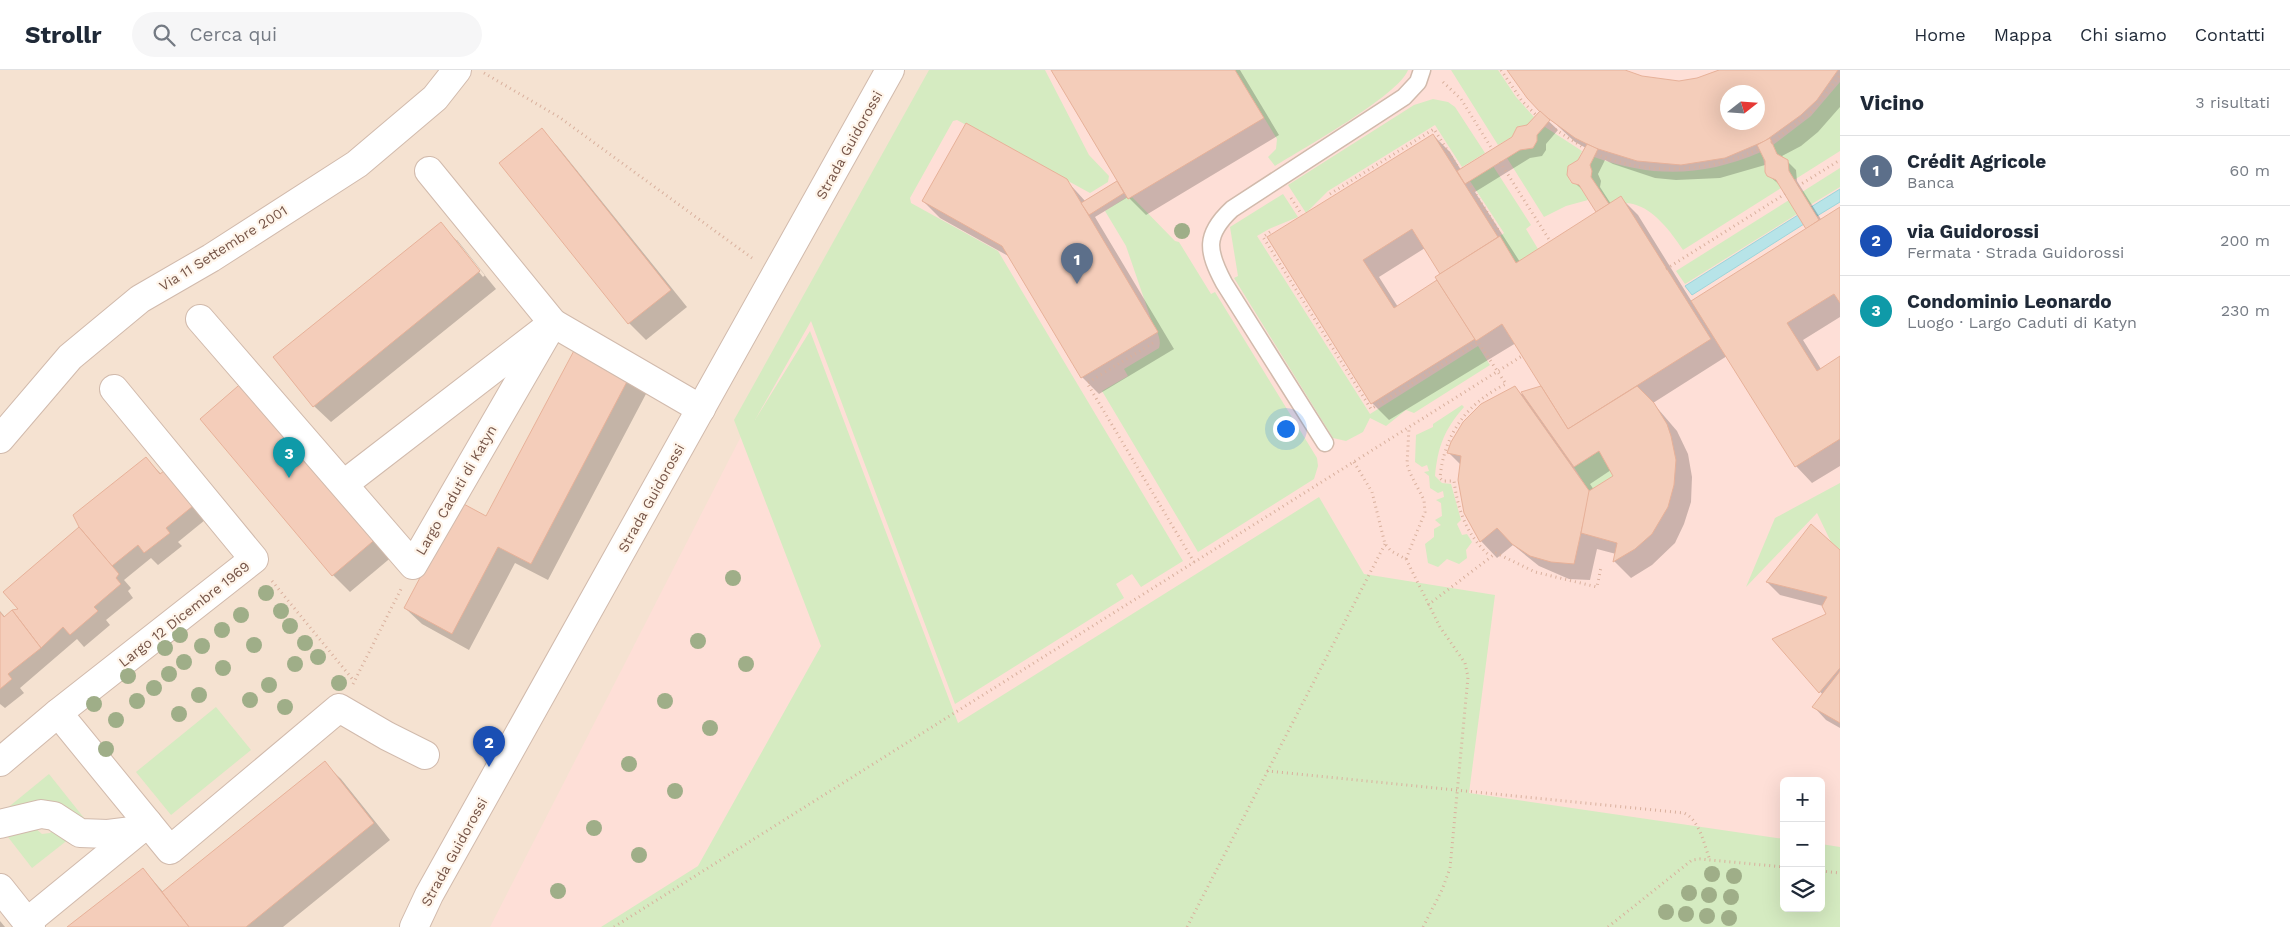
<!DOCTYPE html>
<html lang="it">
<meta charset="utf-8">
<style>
:root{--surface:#fff;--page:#f6f6f7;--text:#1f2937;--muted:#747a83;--line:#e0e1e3;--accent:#ec5d43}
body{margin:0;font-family:"Work Sans",sans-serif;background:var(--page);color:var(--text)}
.controls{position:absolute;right:15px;bottom:15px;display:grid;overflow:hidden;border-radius:8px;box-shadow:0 5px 20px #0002}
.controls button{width:45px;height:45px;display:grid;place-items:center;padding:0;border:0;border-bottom:1px solid var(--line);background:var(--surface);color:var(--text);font:25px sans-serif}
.compass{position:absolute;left:1720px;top:15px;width:45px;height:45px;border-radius:50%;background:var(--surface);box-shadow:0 5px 20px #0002;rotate:73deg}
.you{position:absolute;left:1285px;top:358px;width:18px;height:18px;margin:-12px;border:4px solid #fff;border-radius:50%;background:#1a73e8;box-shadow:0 0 0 8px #1a73e833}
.badge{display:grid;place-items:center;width:32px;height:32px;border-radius:50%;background:var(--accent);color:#fff;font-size:16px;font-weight:700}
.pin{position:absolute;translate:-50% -41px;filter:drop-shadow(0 1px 2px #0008)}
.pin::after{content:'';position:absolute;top:26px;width:18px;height:15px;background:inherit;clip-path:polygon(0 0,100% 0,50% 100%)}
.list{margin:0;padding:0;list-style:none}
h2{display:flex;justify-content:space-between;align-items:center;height:65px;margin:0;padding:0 20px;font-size:21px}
h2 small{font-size:16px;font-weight:400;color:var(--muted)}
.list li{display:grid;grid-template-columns:32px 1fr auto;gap:15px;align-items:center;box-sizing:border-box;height:70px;padding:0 20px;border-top:1px solid var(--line)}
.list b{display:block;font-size:19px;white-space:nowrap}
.list p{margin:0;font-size:16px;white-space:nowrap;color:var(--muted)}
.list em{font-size:16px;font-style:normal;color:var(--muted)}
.icon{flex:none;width:28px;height:28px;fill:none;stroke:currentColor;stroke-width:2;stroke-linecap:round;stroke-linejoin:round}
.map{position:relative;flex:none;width:1840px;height:857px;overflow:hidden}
header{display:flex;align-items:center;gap:30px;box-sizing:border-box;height:70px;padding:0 25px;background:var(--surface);border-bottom:1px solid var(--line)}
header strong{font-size:24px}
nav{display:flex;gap:28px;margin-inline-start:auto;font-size:18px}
.search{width:350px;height:45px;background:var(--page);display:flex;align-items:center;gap:12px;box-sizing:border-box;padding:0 18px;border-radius:28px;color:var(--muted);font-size:19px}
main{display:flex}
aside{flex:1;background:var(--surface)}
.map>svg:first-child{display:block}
.residential{fill:#f5e2d1}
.commercial{fill:#fedfd7;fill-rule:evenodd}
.green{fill:#d5ebc1}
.water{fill:#b7e4e8;stroke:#9dd5da}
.shadow{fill:#0003;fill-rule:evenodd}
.building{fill:#f4cdba;stroke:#e7b199;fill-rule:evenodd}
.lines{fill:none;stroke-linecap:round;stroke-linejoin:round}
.lane-casing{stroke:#d1baac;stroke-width:19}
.street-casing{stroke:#d1baac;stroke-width:30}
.path{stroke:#d9b09d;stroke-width:3;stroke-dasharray:1 4;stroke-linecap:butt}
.lane{stroke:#fff;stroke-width:16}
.street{stroke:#fff;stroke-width:28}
.tree{fill:#9fae88}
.labels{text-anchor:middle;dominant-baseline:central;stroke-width:4.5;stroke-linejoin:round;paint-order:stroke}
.street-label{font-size:14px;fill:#765548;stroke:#fff5ea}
</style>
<header>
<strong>Strollr</strong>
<div class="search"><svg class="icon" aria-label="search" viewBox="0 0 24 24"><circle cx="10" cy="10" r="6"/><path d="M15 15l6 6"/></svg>Cerca qui</div>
<nav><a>Home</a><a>Mappa</a><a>Chi siamo</a><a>Contatti</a></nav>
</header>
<main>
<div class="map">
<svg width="1840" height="857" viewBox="0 0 1840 857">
<rect width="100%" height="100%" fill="#fdf1e3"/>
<polygon class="residential" points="0,0 958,0 492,857 0,857"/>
<path class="commercial" d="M942,0h898v857h-1350l309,-604zM1728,22h30v30h-30zM1784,711h37v127h-37z"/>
<g class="green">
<polygon points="929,0 1045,0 1089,85 1109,106 1108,112 1090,123 957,50 953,51 910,128 911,133 998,181 1183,491 1141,517 1132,504 1116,514 1124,528 955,634 811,251 755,350 810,261 958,653 1319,427 1364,504 1495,525 1469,723 1784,769 1784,838 1821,838 1821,774 1840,777 1840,857 601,857 698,796 821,576 734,350"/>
<path d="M1235,0h173c-10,26 -106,79 -133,96l-7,-9 8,-8 1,-10z"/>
<polygon points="1451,0 1498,0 1516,27 1534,47 1527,55 1517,57 1512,67 1498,75"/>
<polygon points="1840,12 1840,81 1794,110 1789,101 1788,90 1777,84 1773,75 1811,46"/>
<polygon points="1433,29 1448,32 1455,37 1485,83 1462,97 1435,55 1328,121 1306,143 1288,115 1414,35"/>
<polygon points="1545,57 1582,81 1578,90 1568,96 1567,105 1571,113 1579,115 1588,130 1566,136 1544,147 1507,88 1520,80 1533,78 1537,71 1537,65"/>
<path d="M1761,82c4,8 2,16 6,24l9,4 5,8 -98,62c-12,-18 -29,-41 -50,-46 -8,-2 -16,0 -24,0l-18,-27 1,-6 -2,-6 4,-8c59,21 109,20 167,-5z"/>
<polygon points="1493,96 1531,155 1526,159 1538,179 1516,193 1500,166 1504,163 1470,111"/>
<polygon points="1840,98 1840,117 1810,135 1802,122"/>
<polygon points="1283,124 1298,147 1269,159 1257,166 1370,344 1478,276 1490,295 1414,343 1406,340 1386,356 1370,348 1363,362 1346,371 1333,368 1234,208 1238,206 1230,157"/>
<path d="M1127,127l1,2 4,-2 43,44 4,1 32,52 4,-2 102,166 1,8 -4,13 -116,73 -96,-161 26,-15 -4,-7 35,-21c3,-9 -3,-19 -7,-26l-26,-76 -21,-35z"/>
<polygon points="1789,130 1797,144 1685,214 1676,201"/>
<path d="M1462,335l2,2c-20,23 -26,39 -29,69l7,7 9,1 10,36 -4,4 5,11 5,-1 5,8 -6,8 1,8 -8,6 -12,-5 -9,8 -10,-4 -3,-19 9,-7v-8l7,-4 -6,-5 7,-4 -1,-13 -5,-3 8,-3 -1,-6 -5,2 -8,-5 -1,-12 -5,-4 5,-1 -2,-6 -5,2 -7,-5 1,-27 17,-8v-3z"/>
<polygon points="1599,381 1613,406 1589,421 1574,397"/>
<polygon points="1840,413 1840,480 1831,472 1817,443 1746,517 1775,448"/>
<polygon points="216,637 251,680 171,745 136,702"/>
<polygon points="49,704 88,753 0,744"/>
<polygon points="1,758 35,758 42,764 50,763 55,759 74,765 32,798"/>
</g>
<g class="water">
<polygon points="1840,119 1840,132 1817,146 1811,137"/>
<polygon points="1798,145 1804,154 1692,225 1685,216"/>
</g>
<g class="shadow">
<polygon points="1052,0 1240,0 1279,65 1146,145 1128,127 1095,147 1174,279 1099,324 1082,307 1010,187 940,148 923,131 1066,110 1086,132 1117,113 1121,117"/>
<path d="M1510,0h113l19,8 37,4 18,-3 22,-9h121v37l-22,25 -17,14 -19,10 14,14 1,11 25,40 18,-12v108l-37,23 18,29 19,-11v108l-28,17 -16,-17 -69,-110 -74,47 24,28 11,23 4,23 -1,25 -7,22 -9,19 -23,22 -21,13 -17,-17 2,-7 -19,-5 -7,31 -21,-1 -30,-13 -26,-21 -16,13 -16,-17 -12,-19 -9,-31 1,-26 -12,-12 66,-66 6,7 22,-7 -27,-44 -127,77 -17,-17 -104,-165 165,-103 17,17 11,18 52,-33 27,-24 18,17 -12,14v6l-4,6 -12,2 -55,34 45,70 78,-49 -14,-22 -14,-12 16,-31 -11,-6 -30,-28zM1728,22h30v30h-30zM1605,90l8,4 42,14 21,2 44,-2 45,-13 3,10 13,11 27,43 -116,73 -54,-87 -17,-17 -10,6 -11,-17 1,-6 -3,-7zM1425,178l16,27 -2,5 -41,27 -19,-30zM1611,400l4,7 -21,13 -4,-6z"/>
<polygon points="542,60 558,77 687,237 646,270 629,253 501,93"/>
<path d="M440,154l17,17 39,48 -165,133 -17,-16zM453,170h4l28,35 -2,2z"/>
<polygon points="577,277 647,322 548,510 515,493 469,580 422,554 405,538 486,448"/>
<polygon points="201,349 394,485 350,522 333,505"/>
<polygon points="146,389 162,405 169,399 205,450 178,472 182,476 158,495 151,488 124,510 131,518 128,521 133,528 106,550 110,555 84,577 77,569 20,618 24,623 5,638 0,634 0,541 5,547 20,540 81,458"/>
<polygon points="1840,481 1840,658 1826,650 1814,637 1823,625 1774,570 1827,545 1823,536 1780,525 1767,512"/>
<polygon points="324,693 341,709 390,770 283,857 69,857 143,799 164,823"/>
<polygon points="0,851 5,857 0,857"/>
</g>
<g class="building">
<polygon points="1051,0 1235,0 1264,48 1128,129"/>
<path d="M1507,0h118l17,6 37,5 18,-3 22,-8h119l-21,30 -16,15 -36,26 -40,17 -44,7 -44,-4 -42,-13 -20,-10 -34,-25 -14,-15zM1728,22h30v30h-30z"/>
<polygon points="1540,41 1550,50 1537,65 1537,71 1533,78 1520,80 1465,114 1457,101 1512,67 1517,57 1527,55"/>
<polygon points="966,53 1067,109 1158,262 1081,308 1002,176 922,131"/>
<polygon points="542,58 671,220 628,254 499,93"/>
<polygon points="1433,64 1498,167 1440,204 1412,159 1363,190 1394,238 1437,210 1475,269 1371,334 1267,167"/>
<polygon points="1770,68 1777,84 1788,90 1789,101 1819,150 1806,159 1776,110 1767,106 1765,102 1765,91 1757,75"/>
<polygon points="1587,74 1598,79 1590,95 1592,101 1591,107 1609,134 1596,142 1579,115 1572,113 1567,105 1568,96 1578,90"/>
<polygon points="1117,111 1124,123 1089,145 1081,133"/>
<polygon points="1621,126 1711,269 1568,359 1502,254 1476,271 1435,207 1500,166 1516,193"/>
<polygon points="1840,137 1840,233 1834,224 1787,253 1817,301 1840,286 1840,369 1795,397 1691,231"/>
<polygon points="441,152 480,201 313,337 273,287"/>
<polygon points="577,275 631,304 531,494 498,477 452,564 404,538 460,432 486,446"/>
<polygon points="245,310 378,467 332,506 200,349"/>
<polygon points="1515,316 1590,422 1574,494 1551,492 1530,486 1512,474 1497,458 1480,472 1464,443 1458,410 1461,386 1447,383 1451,372 1463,352 1481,334"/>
<polygon points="1541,316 1568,359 1637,316 1654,333 1667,354 1671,366 1676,390 1674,415 1668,437 1652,464 1635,479 1613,492 1617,473 1581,463 1589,421 1613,406 1599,381 1574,397 1521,322"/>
<polygon points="146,387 160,404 169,397 193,436 166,458 170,463 144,483 138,475 112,496 79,457 73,445"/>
<polygon points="1811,454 1840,480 1840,598 1819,623 1772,569 1826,544 1822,536 1827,527 1766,512"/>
<polygon points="79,457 119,504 116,508 121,514 94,537 98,541 70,565 63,557 41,578 12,540 18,539 3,522"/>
<polygon points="12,540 41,578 8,604 12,609 0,619 0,542 4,547"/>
<polygon points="1840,601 1840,653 1812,637"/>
<polygon points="325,691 374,753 246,857 189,857 162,822"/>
<polygon points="143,798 189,857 67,857"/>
</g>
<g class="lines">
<defs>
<path id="lane" d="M1325,373l-101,-160c-17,-32 -20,-48 8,-74l172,-112 14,-15 4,-12"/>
<g id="street">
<polyline points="200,249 413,495 553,253 429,101"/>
<polyline points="0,369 70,287 140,229 211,188 357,94 435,28 457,0"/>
<polyline points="344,414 553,253 701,339"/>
<polyline points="58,643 170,780 339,638 387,666 425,685"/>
<polyline points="0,692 58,643 254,489 114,319"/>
<polyline points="0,754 41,744 54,746 80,763 108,764 140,760"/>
<polyline points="0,818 31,857"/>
<polyline points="27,852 148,753"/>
<polyline points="414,857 429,825 890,0"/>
</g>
</defs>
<use href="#lane" class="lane-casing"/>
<use href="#street" class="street-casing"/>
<g class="path">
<polyline points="1501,0 1522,31 1536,45"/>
<polyline points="484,3 559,47 752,188"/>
<polyline points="1443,12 1461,29 1492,79"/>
<polyline points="1547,54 1584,78"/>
<polyline points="1771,73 1812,41 1840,5"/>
<path d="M1596,84c54,22 110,19 163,-5"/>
<polyline points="1500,92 1550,171"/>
<polyline points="1468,112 1500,163"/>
<polyline points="1798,116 1840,90"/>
<polyline points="1330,124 1434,59 1459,99"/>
<polyline points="1291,128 1302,145"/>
<path d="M1270,162l-7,5 108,172 107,-67 28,42c-39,19 -62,50 -66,94l3,3h11c4,30 13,55 36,75"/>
<polyline points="1666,199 1785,124"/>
<polyline points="1153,273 1087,313 1194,492"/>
<polyline points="1354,392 1372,422 1385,474 1391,481 1406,489 1425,442 1424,430 1410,403 1407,394 1409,358"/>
<polyline points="1406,489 1440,557 1465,593 1468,607 1450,798 1442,820 1423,857"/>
<polyline points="272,511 354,611"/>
<polyline points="1428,535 1496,483 1535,502 1597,517 1601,497"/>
<polyline points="353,614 401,519"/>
<path d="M1267,701l417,42c16,7 20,32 26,47"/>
<polyline points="1821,801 1840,803"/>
<polyline points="614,857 1522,286"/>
<polyline points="1187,857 1385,474"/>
<polyline points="1608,857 1692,790 1700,789 1784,797"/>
</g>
<use href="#lane" class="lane"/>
<use href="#street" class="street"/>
</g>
<g class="tree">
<circle cx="1182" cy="161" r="8"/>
<circle cx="733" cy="508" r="8"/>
<circle cx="266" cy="523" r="8"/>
<circle cx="281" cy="541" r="8"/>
<circle cx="241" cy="545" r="8"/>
<circle cx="290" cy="556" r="8"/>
<circle cx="222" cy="560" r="8"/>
<circle cx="180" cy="565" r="8"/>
<circle cx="698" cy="571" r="8"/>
<circle cx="305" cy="573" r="8"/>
<circle cx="254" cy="575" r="8"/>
<circle cx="202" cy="576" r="8"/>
<circle cx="165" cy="578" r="8"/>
<circle cx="318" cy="587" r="8"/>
<circle cx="184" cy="592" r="8"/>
<circle cx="295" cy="594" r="8"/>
<circle cx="746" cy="594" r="8"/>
<circle cx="223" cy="598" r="8"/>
<circle cx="169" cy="604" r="8"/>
<circle cx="128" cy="606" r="8"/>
<circle cx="339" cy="613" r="8"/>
<circle cx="269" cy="615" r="8"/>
<circle cx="154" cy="618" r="8"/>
<circle cx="199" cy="625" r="8"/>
<circle cx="250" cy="630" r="8"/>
<circle cx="137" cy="631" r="8"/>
<circle cx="665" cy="631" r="8"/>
<circle cx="94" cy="634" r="8"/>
<circle cx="285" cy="637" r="8"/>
<circle cx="179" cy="644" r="8"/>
<circle cx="116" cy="650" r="8"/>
<circle cx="710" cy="658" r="8"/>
<circle cx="106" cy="679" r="8"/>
<circle cx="629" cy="694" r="8"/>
<circle cx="675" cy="721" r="8"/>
<circle cx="594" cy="758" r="8"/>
<circle cx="639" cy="785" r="8"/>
<circle cx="1712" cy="804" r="8"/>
<circle cx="1734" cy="806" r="8"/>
<circle cx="558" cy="821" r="8"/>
<circle cx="1689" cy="823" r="8"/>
<circle cx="1709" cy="825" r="8"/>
<circle cx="1731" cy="827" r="8"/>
<circle cx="1666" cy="842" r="8"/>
<circle cx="1686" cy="844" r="8"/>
<circle cx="1707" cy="846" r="8"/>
<circle cx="1729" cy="848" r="8"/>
</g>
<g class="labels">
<g class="street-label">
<text transform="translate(849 75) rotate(-61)">Strada Guidorossi</text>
<text transform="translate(223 178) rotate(-32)">Via 11 Settembre 2001</text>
<text transform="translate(456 420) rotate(-60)">Largo Caduti di Katyn</text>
<text transform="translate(651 428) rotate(-61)">Strada Guidorossi</text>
<text transform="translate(184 544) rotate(-38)">Largo 12 Dicembre 1969</text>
<text transform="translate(454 782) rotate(-61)">Strada Guidorossi</text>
</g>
</g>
</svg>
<div class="controls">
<button>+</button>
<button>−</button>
<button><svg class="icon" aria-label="layers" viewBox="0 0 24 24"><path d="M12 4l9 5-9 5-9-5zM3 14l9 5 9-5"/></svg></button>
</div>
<svg class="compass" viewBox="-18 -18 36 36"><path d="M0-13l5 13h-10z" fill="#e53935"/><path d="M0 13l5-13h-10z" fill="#747a83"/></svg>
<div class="you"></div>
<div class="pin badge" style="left:1077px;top:214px;background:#5c6f8a">1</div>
<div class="pin badge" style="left:489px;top:697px;background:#1a4fb4">2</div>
<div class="pin badge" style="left:289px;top:408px;background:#0f9aa8">3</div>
</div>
<aside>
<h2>Vicino<small>3 risultati</small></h2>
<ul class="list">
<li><span class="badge" style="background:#5c6f8a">1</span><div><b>Crédit Agricole</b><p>Banca</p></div><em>60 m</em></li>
<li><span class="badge" style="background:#1a4fb4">2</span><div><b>via Guidorossi</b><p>Fermata · Strada Guidorossi</p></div><em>200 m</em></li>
<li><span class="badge" style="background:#0f9aa8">3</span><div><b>Condominio Leonardo</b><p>Luogo · Largo Caduti di Katyn</p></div><em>230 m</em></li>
</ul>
</aside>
</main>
